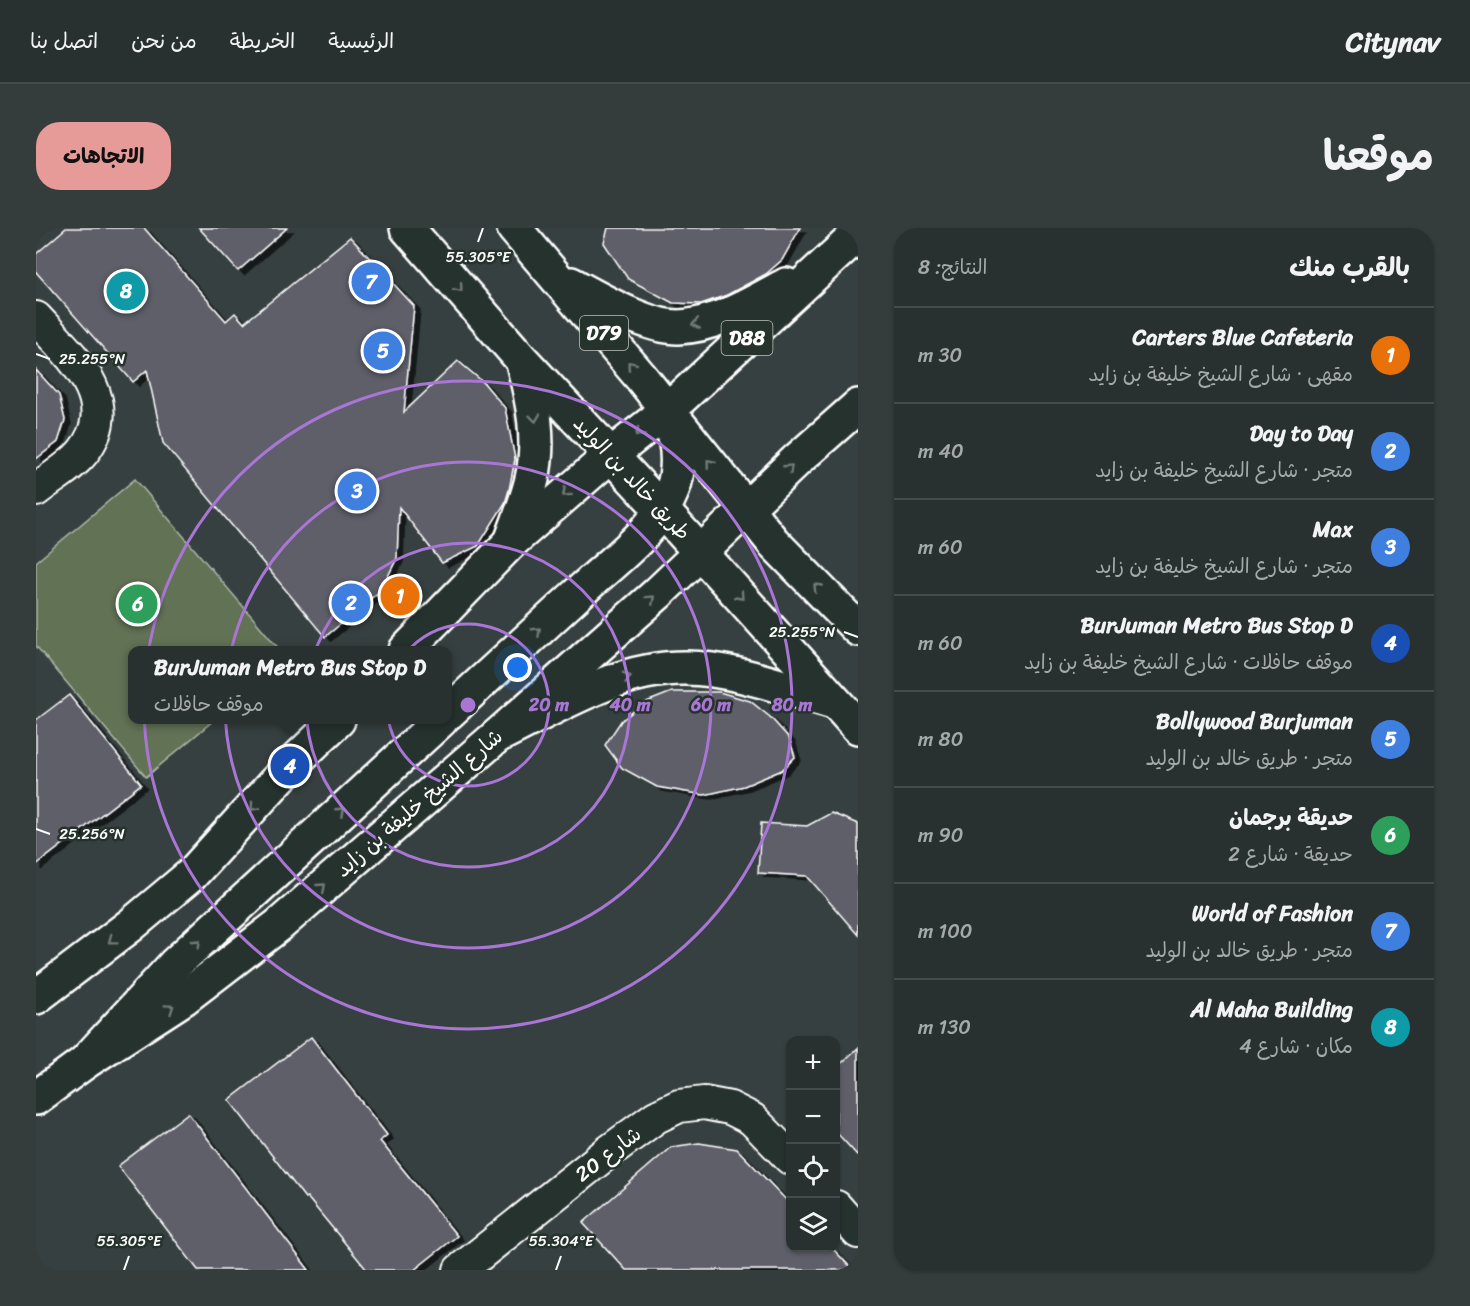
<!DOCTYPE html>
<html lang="ar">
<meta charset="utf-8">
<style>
:root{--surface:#293030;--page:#353c3c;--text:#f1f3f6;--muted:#a5a9ab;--line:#454b4c;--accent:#e69b98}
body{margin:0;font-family:Sriracha,"Playpen Sans Arabic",sans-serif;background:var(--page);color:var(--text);direction:rtl}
.controls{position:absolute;right:18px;bottom:18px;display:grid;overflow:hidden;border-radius:12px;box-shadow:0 2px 4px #0004}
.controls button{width:54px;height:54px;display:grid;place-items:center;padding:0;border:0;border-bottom:2px solid var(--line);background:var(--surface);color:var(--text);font:30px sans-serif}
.you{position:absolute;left:482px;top:440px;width:21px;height:21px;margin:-15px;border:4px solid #fff;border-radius:50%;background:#1a73e8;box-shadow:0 0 0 9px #1a73e833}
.badge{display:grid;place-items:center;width:39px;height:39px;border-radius:50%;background:var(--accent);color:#fff;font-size:20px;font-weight:700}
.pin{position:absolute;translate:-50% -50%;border:3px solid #fff;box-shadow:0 2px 6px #0006}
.popup{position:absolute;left:92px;top:418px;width:324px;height:78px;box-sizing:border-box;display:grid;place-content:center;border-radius:12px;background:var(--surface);filter:drop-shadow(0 2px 4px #0005);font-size:20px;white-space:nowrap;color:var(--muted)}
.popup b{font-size:22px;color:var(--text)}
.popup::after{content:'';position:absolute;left:50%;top:100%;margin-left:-12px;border:12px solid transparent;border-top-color:var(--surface)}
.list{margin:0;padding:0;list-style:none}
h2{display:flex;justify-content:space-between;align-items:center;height:78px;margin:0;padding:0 24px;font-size:26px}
h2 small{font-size:20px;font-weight:400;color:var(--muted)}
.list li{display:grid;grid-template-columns:39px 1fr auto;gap:18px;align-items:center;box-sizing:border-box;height:96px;padding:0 24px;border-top:2px solid var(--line)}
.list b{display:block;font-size:22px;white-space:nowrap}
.list p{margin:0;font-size:20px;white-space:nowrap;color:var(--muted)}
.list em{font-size:20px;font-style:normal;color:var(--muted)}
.icon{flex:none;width:33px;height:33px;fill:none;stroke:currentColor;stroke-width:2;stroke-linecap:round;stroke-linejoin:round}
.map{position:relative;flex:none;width:822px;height:1042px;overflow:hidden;direction:ltr;border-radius:24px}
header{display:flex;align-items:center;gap:36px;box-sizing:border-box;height:84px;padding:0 30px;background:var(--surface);border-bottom:2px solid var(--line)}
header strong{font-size:28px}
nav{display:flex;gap:33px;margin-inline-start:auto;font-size:21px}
.intro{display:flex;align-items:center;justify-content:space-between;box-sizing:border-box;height:144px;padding:0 36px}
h1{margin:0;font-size:42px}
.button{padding:15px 27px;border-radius:24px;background:var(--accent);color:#111;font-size:21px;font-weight:700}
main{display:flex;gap:36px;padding:0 36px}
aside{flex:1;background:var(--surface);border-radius:24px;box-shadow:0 2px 4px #0004}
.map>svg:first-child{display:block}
.green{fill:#627254;stroke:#b0b8aa;stroke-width:1.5}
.building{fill:#5f5e6b;stroke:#fff;stroke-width:1.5;filter:url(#shadow)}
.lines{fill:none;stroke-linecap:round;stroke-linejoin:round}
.minor-casing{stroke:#fff;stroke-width:36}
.secondary-casing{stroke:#fff;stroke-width:38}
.primary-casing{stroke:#fff;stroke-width:38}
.minor{stroke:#26332d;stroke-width:32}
.secondary{stroke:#26332d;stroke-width:33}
.primary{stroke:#26332d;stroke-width:33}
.oneway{stroke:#727a76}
.ticks{fill:none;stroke:#fff;stroke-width:2}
.ring{fill:none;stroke:#a976d5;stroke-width:3}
.labels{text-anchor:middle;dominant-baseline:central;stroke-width:5;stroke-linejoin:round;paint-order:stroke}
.shield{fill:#26332d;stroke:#bec2c0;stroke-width:1.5}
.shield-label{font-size:20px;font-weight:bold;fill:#fff}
.street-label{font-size:21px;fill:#fff;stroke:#26332d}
.ticks-label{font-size:15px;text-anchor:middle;fill:#fff;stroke:#26332d;stroke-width:5;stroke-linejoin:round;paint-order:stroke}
.centre{fill:#a976d5;stroke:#26332d;stroke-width:3}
.ring-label{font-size:18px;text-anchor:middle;font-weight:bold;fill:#a976d5;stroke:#26332d;stroke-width:5;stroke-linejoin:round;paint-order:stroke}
</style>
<header>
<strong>Citynav</strong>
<nav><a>الرئيسية</a><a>الخريطة</a><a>من نحن</a><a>اتصل بنا</a></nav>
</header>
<div class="intro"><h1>موقعنا</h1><a class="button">الاتجاهات</a></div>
<main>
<aside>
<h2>بالقرب منك<small>النتائج: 8</small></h2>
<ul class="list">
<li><span class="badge" style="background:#e8710a">1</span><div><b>Carters Blue Cafeteria</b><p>مقهى · شارع الشيخ خليفة بن زايد</p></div><em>30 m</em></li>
<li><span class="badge" style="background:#3f7fe0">2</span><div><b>Day to Day</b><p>متجر · شارع الشيخ خليفة بن زايد</p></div><em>40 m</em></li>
<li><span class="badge" style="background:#3f7fe0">3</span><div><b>Max</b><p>متجر · شارع الشيخ خليفة بن زايد</p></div><em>60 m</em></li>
<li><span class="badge" style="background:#1a4fb4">4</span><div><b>BurJuman Metro Bus Stop D</b><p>موقف حافلات · شارع الشيخ خليفة بن زايد</p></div><em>60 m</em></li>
<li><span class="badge" style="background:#3f7fe0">5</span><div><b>Bollywood Burjuman</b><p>متجر · طريق خالد بن الوليد</p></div><em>80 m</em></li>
<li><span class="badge" style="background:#2e9e5b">6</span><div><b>حديقة برجمان</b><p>حديقة · شارع 2</p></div><em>90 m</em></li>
<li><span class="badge" style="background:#3f7fe0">7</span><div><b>World of Fashion</b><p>متجر · طريق خالد بن الوليد</p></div><em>100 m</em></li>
<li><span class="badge" style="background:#0f9aa8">8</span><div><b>Al Maha Building</b><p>مكان · شارع 4</p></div><em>130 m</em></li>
</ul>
</aside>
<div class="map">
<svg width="822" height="1042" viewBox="0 0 822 1042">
<defs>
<filter id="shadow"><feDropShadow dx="6" dy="4" stdDeviation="0" flood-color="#0009"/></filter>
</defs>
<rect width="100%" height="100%" fill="#374040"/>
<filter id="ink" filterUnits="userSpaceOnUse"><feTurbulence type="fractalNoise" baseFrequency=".0167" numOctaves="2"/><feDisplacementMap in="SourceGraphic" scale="12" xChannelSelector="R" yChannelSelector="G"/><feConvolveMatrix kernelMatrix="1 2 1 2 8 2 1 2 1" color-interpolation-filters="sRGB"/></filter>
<g filter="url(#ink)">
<polygon class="green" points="99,251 244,422 97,422 97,492 178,492 110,549 0,418 0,334"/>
<g class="building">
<polygon points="30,0 108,0 190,93 199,85 208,95 314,9 378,78 368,184 422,133 447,154 469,180 479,231 473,262 469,275 442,318 406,335 363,279 361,330 345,362 289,409 127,215 111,142 97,154 0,44 0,26"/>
<polygon points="163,0 251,0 202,43"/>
<polygon points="572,0 764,0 746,32 730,46 691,67 665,76 637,75 592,51 568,15"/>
<polygon points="0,142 23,167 29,192 22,214 0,231"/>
<polygon points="636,464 683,464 714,473 734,489 753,510 759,529 746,542 708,558 668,567 621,559 586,540 569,517 585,493 608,475"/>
<polygon points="33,467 105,556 0,637 0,492"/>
<polygon points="795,585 822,596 822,707 771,648 722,645 725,595 771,598"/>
<polygon points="275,809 351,907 344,913 421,1008 378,1042 331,1042 271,969 269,970 193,872"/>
<polygon points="822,820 822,928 800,904 800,840"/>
<polygon points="152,885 273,1042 162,1042 82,938"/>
<polygon points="663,915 701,921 754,976 754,1020 796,1020 817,1042 590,1042 547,995 635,919"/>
</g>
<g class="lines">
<defs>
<g id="minor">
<path d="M0,90c33,36 88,82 47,134 -12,15 -32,26 -47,38"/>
<polyline points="800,979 822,1004"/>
<polyline points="424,1042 571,925 620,889 643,878 668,875 694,880 716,891 754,930"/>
</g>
<g id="secondary">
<polyline points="370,422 475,314 575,227"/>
<polyline points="0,769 95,697 155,647 254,538 302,492"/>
<polyline points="0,870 49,834 148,770 243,697 461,508 621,366 664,325"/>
</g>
<g id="primary">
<polyline points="371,0 487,133 627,283 822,499"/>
<polyline points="478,0 604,148 737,314 822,401"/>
<path d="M535,56c28,15 75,43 107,43 38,-1 76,-25 108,-42"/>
<polyline points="575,227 632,182 822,6"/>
<path d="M475,314c7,-20 16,-41 21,-63 9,-39 1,-78 -9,-116"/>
<polyline points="664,325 762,231 822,178"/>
<path d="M412,485c45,-41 90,-83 135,-124 31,-29 73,-58 89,-98 10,-25 5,-52 -3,-76"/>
<path d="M461,508c60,-29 121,-69 189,-68 46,0 104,22 148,34"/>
<polyline points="49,834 139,736 405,492"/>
</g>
</defs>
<use href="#minor" class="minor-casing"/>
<use href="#secondary" class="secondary-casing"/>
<use href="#primary" class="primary-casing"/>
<use href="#minor" class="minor"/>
<use href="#secondary" class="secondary"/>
<use href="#primary" class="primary"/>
</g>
<defs><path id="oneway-chevron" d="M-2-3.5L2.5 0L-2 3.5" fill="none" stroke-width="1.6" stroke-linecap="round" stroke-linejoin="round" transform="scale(1.5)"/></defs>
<g class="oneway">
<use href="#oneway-chevron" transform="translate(423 60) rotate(49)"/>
<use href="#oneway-chevron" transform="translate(660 96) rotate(169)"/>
<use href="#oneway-chevron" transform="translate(595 137) rotate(-130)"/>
<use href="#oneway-chevron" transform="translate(499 190) rotate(83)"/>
<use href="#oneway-chevron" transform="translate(603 205) rotate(142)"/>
<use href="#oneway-chevron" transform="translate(674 235) rotate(-129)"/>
<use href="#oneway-chevron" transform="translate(753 240) rotate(-44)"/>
<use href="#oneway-chevron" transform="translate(530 265) rotate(138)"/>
<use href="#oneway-chevron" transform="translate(781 359) rotate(-134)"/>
<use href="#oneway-chevron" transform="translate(704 368) rotate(48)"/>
<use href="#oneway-chevron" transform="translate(615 371) rotate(-42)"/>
<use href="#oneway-chevron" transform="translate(501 403) rotate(-43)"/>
<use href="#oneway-chevron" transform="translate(591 449) rotate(-15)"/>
<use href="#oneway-chevron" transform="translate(218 579) rotate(132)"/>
<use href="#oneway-chevron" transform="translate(305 583) rotate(-43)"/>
<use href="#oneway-chevron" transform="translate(286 659) rotate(-41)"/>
<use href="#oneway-chevron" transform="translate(76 712) rotate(143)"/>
<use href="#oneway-chevron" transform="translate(161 715) rotate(-43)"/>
<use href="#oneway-chevron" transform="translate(134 780) rotate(-35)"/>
</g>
</g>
<path class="ticks" d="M442,14l5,-14M0,126l14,5M808,404l14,5M0,601l14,5M88,1042l5,-14M520,1042l5,-14"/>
<g class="ring">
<circle cx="432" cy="477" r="81"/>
<circle cx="432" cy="477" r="162"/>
<circle cx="432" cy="477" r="243"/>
<circle cx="432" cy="477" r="324"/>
</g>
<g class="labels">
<g class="shield">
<rect x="544" y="88" width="48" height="34" rx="4.5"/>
<rect x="685.5" y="93" width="51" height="34" rx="4.5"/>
</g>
<g class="shield-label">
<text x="568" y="105">D79</text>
<text x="711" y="110">D88</text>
</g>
<g class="street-label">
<text transform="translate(596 250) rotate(47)">طريق خالد بن الوليد</text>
<text transform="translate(383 575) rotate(-41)">شارع الشيخ خليفة بن زايد</text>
<text transform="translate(572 926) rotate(-37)">شارع 20</text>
</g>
</g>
<g class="ticks-label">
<text x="442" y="34">55.305°E</text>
<text x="56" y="136">25.255°N</text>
<text x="766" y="409">25.255°N</text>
<text x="56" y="611">25.256°N</text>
<text x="93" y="1018">55.305°E</text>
<text x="525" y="1018">55.304°E</text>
</g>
<circle cx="432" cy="477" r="9" class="centre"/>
<g class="ring-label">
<text x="513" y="483">20 m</text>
<text x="594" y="483">40 m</text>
<text x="675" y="483">60 m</text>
<text x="756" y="483">80 m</text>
</g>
</svg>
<div class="controls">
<button>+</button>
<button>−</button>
<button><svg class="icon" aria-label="locate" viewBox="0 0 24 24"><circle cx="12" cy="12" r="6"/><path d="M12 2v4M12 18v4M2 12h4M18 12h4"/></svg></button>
<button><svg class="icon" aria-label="layers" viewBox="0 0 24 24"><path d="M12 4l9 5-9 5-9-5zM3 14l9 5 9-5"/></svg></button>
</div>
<div class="you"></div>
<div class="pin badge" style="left:364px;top:368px;background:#e8710a">1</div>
<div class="pin badge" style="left:315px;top:375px;background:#3f7fe0">2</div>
<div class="pin badge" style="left:321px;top:263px;background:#3f7fe0">3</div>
<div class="pin badge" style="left:254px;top:538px;background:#1a4fb4">4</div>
<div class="popup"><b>BurJuman Metro Bus Stop D</b>موقف حافلات</div>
<div class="pin badge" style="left:347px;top:123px;background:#3f7fe0">5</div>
<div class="pin badge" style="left:102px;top:376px;background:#2e9e5b">6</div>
<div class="pin badge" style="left:335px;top:54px;background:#3f7fe0">7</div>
<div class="pin badge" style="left:90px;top:63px;background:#0f9aa8">8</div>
</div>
</main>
